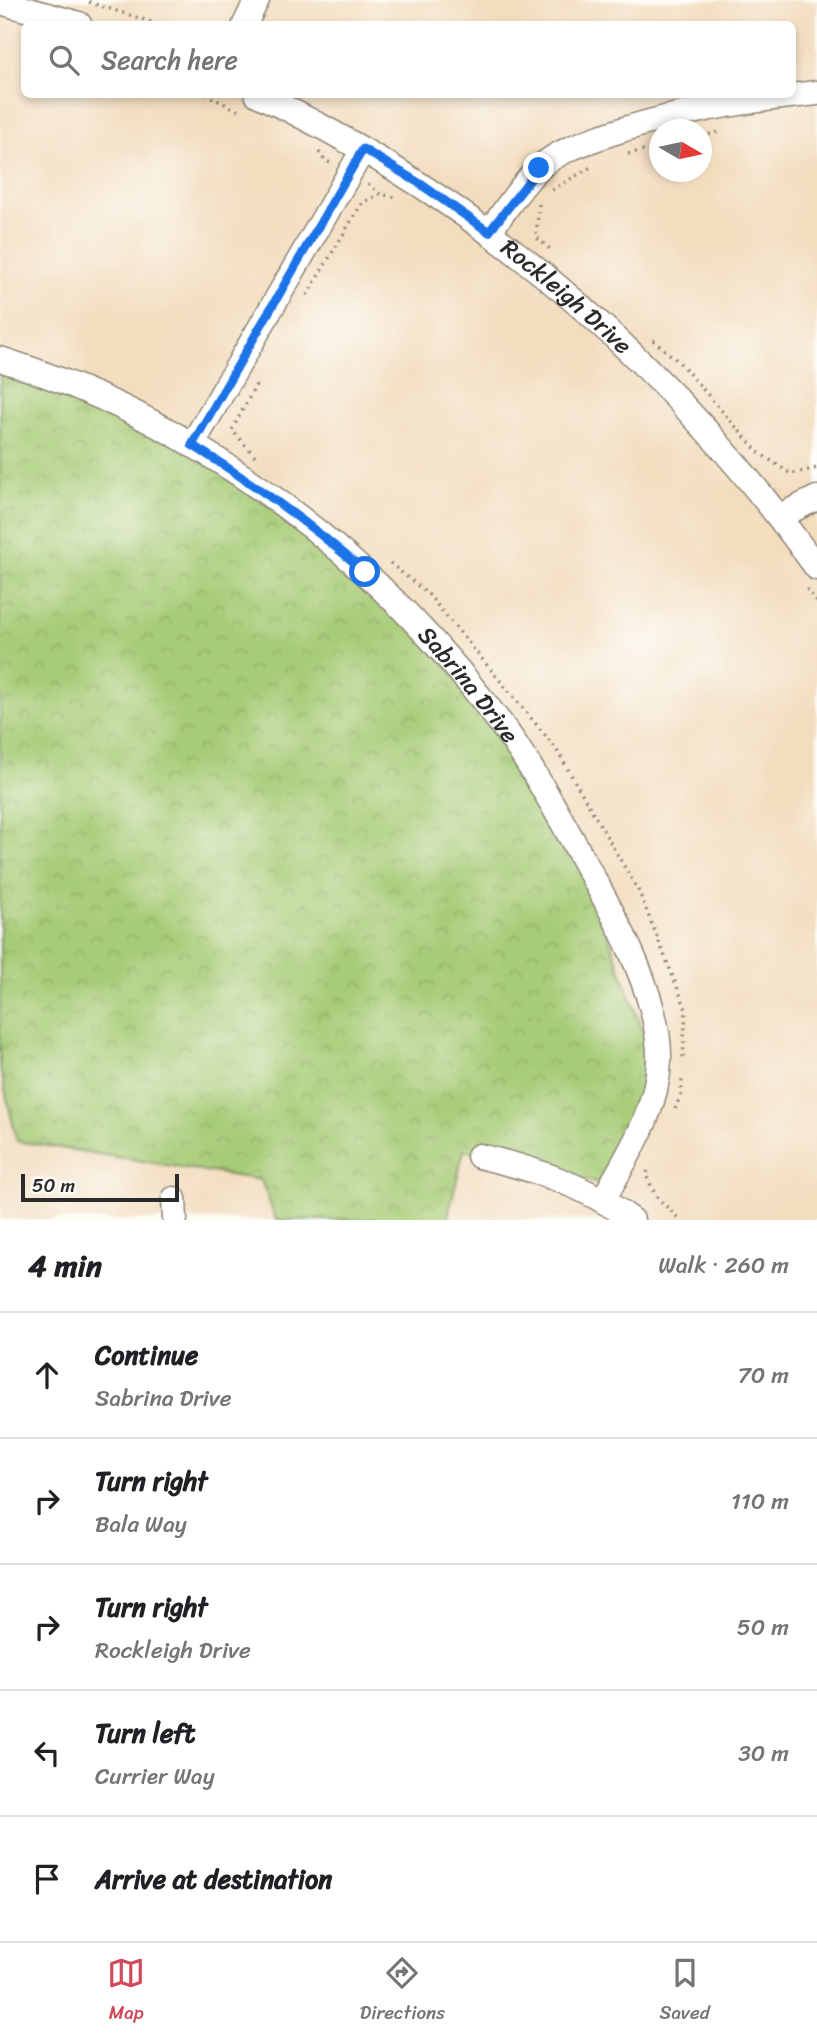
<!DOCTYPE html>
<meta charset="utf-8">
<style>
:root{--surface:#fff;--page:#f2f2f2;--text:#202124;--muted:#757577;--line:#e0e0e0;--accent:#d1495b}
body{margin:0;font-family:Sriracha,sans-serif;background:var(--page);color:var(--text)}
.compass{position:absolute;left:649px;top:119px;width:63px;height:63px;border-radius:50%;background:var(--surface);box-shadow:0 4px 10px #0003;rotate:99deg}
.scale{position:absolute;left:21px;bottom:18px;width:158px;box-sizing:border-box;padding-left:7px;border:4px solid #2b2b2b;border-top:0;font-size:19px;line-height:24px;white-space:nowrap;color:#2b2b2b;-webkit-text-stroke:5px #fdfcf7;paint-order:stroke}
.stop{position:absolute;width:21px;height:21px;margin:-16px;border:5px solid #1a73e8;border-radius:50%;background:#fff}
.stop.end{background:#1a73e8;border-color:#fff;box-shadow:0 2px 7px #0008}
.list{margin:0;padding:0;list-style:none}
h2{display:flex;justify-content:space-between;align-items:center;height:91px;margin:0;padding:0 28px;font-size:30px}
h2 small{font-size:23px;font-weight:400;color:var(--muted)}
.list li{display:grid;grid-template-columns:46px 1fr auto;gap:21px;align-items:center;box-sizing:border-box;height:126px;padding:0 28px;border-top:2px solid var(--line)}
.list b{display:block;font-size:26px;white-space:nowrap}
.list p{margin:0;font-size:23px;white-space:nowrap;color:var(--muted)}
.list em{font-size:23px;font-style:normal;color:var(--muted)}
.icon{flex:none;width:38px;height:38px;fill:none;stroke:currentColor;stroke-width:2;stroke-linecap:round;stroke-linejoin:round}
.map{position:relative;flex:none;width:817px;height:1220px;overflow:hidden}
.search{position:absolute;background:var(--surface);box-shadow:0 4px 10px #0003;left:21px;right:21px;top:21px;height:77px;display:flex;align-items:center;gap:18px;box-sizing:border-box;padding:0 24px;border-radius:10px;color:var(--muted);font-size:26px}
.sheet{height:721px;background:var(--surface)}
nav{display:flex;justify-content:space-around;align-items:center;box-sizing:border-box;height:98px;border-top:2px solid var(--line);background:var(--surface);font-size:19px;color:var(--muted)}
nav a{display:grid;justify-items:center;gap:4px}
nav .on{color:var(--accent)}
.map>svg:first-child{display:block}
.park{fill:url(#park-crowns);stroke:#697c51;stroke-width:2}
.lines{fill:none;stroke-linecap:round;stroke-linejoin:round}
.street-casing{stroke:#8f8475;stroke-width:27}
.path{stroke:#8f8475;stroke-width:3.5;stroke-dasharray:2 5;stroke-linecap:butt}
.street{stroke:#fff;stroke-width:24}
.route{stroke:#1a73e8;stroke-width:9}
.labels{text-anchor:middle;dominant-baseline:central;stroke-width:6;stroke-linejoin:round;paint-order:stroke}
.street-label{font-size:24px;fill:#2b2b2b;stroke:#fdfcf7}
</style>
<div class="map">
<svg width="817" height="1220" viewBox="0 0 817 1220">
<defs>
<pattern id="park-crowns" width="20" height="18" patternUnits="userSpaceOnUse" patternTransform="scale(1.75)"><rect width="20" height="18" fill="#a7cc77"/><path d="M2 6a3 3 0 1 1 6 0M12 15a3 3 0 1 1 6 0" fill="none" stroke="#90af67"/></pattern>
</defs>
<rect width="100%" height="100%" fill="#fdfcf7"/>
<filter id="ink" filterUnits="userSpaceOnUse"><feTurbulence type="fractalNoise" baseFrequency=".0143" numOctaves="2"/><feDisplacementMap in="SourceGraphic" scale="14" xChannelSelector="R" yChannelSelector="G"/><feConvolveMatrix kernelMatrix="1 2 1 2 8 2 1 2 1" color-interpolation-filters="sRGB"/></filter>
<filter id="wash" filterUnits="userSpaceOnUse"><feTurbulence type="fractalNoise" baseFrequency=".00686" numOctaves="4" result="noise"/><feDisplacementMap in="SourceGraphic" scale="28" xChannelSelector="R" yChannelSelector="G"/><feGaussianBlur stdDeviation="1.57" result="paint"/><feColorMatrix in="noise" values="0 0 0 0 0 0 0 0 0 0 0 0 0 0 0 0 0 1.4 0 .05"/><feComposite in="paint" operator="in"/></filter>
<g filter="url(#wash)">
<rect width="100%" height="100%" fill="#f3ddbf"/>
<polygon class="park" points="0,373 167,431 394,599 564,814 658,1073 607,1185 464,1150 447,1220 276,1220 261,1180 17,1141 0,1069"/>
</g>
<g filter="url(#ink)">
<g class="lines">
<defs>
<g id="street">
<polyline points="0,2 79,24"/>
<polyline points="245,24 257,0"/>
<path id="s1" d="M257,94c228,108 413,270 560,474"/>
<path d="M489,232c16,-21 31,-46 50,-64 19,-17 44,-25 67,-33 69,-23 139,-35 211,-42"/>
<path id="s2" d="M0,359c205,64 381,201 507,373 31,44 57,93 83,140 29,52 71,129 69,189 -2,52 -32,95 -56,139"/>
<polyline points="192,445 363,150"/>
<polyline points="780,516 817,498"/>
<path d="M479,1156c55,13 107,29 153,64"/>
<polyline points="174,1199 175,1220"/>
</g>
</defs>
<use href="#street" class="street-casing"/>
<g class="path">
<polyline points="89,2 157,24"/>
<polyline points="205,94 241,112"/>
<polyline points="702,136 719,132"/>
<polyline points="319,152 325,161 331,163"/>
<polyline points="628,154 660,146"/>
<polyline points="368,184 380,194 394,197"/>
<polyline points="552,190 591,167"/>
<polyline points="539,204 536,237 550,249"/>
<polyline points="307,295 362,203 380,194"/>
<polyline points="653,340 679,362 758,452 791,474 817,468"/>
<polyline points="255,456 232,430 258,381"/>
<polyline points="390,563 428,594 555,747 639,892 686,1009 683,1058"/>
<polyline points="807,589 817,602"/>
<polyline points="675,1109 681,1095 682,1080"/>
<polyline points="648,1171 646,1175 656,1196 680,1220"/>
</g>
<use href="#street" class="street"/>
</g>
</g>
<g class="lines" filter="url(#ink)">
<path class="route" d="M365,572c-54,-48 -112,-89 -173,-127l171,-296 56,34 70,49 50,-64"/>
</g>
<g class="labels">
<g class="street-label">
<text stroke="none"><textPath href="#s1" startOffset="371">Rockleigh Drive</textPath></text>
<text stroke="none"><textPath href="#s2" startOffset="579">Sabrina Drive</textPath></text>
</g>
</g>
</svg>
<svg class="compass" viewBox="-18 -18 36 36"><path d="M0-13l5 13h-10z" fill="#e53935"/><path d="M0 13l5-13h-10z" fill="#757577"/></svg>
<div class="scale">50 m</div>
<div class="stop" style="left:365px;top:572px"></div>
<div class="stop end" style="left:539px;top:168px"></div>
<div class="search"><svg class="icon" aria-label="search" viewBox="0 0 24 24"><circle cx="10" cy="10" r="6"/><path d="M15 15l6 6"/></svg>Search here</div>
</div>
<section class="sheet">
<h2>4 min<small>Walk · 260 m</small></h2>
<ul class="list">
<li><svg class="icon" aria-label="ahead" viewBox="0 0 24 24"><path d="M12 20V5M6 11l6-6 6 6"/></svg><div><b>Continue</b><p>Sabrina Drive</p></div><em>70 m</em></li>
<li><svg class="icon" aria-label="right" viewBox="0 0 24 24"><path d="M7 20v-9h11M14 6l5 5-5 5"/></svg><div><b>Turn right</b><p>Bala Way</p></div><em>110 m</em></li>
<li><svg class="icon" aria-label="right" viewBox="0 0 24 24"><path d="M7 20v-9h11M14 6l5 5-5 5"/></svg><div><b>Turn right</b><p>Rockleigh Drive</p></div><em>50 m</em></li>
<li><svg class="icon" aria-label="left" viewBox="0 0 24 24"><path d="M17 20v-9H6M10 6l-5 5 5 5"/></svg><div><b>Turn left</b><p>Currier Way</p></div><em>30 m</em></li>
<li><svg class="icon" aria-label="arrive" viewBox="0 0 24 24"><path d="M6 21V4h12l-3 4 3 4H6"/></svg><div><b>Arrive at destination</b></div></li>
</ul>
</section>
<nav>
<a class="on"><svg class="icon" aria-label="map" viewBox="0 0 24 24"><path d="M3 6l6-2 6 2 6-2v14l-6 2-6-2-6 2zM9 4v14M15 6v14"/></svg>Map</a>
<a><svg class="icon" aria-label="directions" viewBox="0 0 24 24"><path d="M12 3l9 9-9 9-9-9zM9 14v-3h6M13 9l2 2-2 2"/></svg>Directions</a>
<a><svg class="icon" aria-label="saved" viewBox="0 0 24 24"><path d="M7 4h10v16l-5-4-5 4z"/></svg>Saved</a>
</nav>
